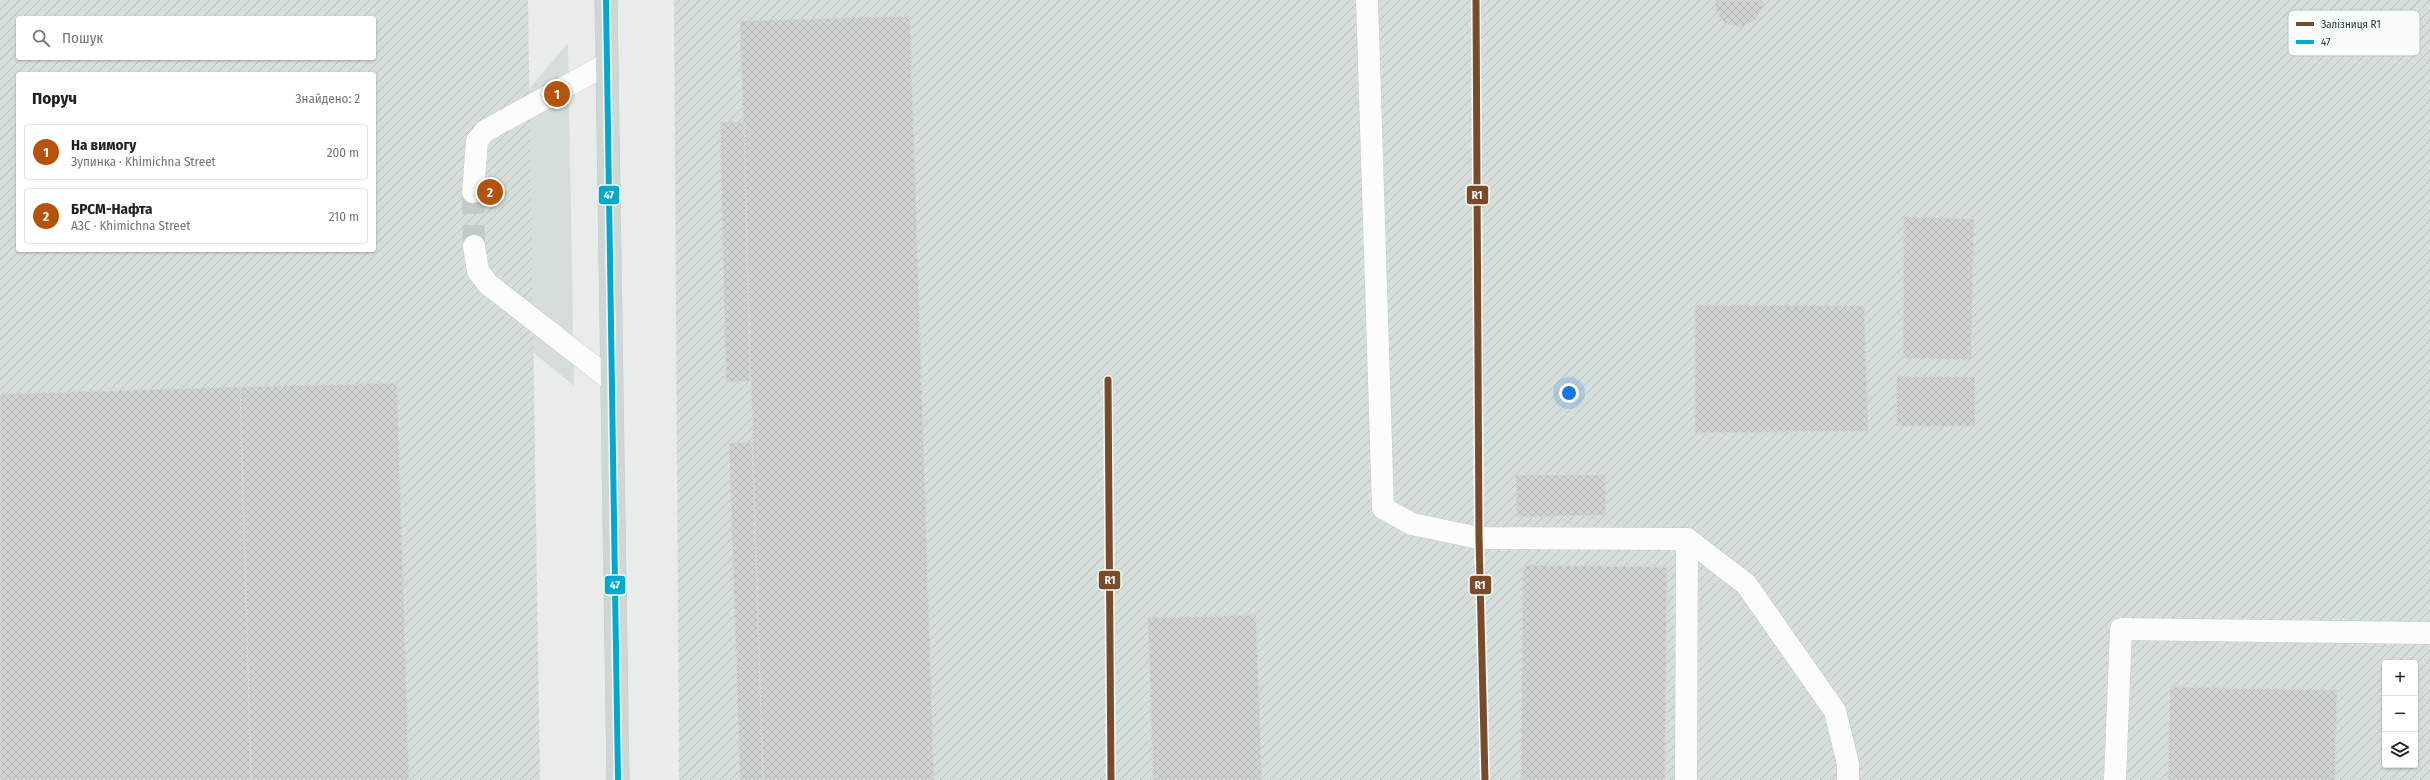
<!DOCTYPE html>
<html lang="uk">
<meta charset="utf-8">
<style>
:root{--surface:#fff;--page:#f2f2f2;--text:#202124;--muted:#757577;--line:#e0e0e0;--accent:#b45309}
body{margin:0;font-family:"Fira Sans Condensed",sans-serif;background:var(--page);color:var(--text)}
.controls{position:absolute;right:12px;bottom:12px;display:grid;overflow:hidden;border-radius:4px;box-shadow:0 1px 3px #0004}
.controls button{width:36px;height:36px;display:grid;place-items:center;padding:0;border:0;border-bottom:1px solid var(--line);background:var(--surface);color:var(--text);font:20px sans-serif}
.you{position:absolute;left:1569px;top:393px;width:14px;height:14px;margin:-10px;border:3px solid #fff;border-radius:50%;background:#1a73e8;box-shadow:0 0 0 6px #1a73e833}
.badge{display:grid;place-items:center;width:26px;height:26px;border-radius:50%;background:var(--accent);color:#fff;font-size:13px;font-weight:700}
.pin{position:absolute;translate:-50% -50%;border:2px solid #fff;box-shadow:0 1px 4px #0006}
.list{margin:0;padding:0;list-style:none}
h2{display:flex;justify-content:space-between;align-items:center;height:52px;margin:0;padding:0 16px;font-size:17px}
h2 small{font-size:13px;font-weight:400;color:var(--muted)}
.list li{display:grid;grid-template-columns:26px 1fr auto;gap:12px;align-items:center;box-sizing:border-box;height:56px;margin:0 8px 8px;padding:0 8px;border:1px solid var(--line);border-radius:4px}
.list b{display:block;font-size:15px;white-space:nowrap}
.list p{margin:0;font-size:13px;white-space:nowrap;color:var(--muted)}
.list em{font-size:13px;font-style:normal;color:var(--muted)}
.icon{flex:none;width:22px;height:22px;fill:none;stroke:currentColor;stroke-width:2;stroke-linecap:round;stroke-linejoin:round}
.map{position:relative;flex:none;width:2430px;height:780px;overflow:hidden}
.search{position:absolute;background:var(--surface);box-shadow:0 1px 3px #0004;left:16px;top:16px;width:360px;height:44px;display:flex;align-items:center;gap:10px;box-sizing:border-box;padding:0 14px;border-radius:4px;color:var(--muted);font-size:15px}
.panel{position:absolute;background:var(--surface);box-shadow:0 1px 3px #0004;left:16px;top:72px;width:360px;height:180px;border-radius:4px}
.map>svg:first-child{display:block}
.built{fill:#d6dedb}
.industrial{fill:url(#industrial-furrows);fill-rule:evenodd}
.building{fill:url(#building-cross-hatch);stroke:#d1d6d4}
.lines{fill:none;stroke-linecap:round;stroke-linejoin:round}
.minor-tunnel{stroke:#c1cbc8;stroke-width:22;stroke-dasharray:22 11;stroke-linecap:butt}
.minor-casing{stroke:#c5cac8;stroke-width:23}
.major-casing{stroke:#c3ccc9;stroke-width:23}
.minor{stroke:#fcfcfc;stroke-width:22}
.major{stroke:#cfd7d5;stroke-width:22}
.bus-1-casing{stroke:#f7fbf9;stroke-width:9}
.bus-1{stroke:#00a9ce;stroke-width:6}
.rail-1-casing{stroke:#f7fbf9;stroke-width:10}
.rail-1{stroke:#7a4b2a;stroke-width:7}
.key{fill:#f7fbf9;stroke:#b8c4c0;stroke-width:1}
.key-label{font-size:11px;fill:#24423a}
.line-badge{stroke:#f7fbf9;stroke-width:1.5}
.badge-label{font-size:11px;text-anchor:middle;font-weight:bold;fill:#fff}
</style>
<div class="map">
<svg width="2430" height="780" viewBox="0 0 2430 780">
<defs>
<pattern id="industrial-furrows" width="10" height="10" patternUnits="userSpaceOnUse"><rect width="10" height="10" fill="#d6dedb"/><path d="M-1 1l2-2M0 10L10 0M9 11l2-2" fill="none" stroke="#b8c0bd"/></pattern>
<pattern id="building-cross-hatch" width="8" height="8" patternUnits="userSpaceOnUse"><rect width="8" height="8" fill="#cfd4d2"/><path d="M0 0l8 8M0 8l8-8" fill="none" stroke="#b2b7b5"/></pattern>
</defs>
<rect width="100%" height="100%" fill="#e8edeb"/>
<polygon class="built" points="568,43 574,386 411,252 529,89"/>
<g class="industrial">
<path d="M0,0h528l12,780h-540zM18,18h356v40h-356zM18,74h356v176h-356z"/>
<path d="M674,0h1756v780h-1751zM2385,663h30v102h-30z"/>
</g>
<g class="building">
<polygon points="1714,0 1763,0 1763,5 1756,20 1740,27 1725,23 1720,17 1716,10"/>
<polygon points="910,16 934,780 763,780 740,21"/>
<polygon points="720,122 744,122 750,381 726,382"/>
<polygon points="1904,217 1974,219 1971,360 1903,358"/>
<polygon points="1695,305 1864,306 1868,431 1695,433"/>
<polygon points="1897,376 1975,377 1975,426 1896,426"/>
<polygon points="397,383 409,780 251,780 240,387"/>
<polygon points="240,387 251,780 0,780 0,394"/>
<polygon points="752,442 763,780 740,780 729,443"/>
<polygon points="1516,475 1605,475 1606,515 1517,517"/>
<polygon points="1523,565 1667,567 1665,780 1521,780"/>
<polygon points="1256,615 1262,780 1153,780 1148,618"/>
<polygon points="2170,687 2337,690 2335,780 2168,780"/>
</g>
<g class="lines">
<polyline class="minor-tunnel" points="473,192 474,246"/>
<defs>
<g id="minor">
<polyline points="1367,0 1383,508 1412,524 1479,538 1687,539 1746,584 1835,711 1848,764 1848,780"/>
<polyline points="473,192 477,141 485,131 607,64"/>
<polyline points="474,246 478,271 488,284 611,380"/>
<polyline points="1686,780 1687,539"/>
<polyline points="2115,780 2121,629 2430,633"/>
</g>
<polyline id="major" points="606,0 618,780"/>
</defs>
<use href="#minor" class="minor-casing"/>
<use href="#major" class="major-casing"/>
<use href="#minor" class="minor"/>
<use href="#major" class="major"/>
<defs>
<polyline id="bus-1" points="606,0 618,780"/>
</defs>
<use href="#bus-1" class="bus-1-casing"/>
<use href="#bus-1" class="bus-1"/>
<defs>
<g id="rail-1">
<polyline points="1476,0 1479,538 1485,780"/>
<polyline points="1108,380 1111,780"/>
</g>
</defs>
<use href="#rail-1" class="rail-1-casing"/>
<use href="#rail-1" class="rail-1"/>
</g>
<rect x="2288" y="10" width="132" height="46" rx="6" class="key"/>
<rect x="2296" y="22" width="18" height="4" fill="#7a4b2a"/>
<rect x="2296" y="40" width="18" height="4" fill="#00a9ce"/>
<g class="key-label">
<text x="2321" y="28">Залізниця R1</text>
<text x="2321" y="46">47</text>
</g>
<g class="line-badge">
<rect x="598" y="185" width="22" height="20" rx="4" fill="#00a9ce"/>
<rect x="1466" y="185" width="23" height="20" rx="4" fill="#7a4b2a"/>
<rect x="1098" y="570" width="23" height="20" rx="4" fill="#7a4b2a"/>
<rect x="604" y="575" width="22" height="20" rx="4" fill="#00a9ce"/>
<rect x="1469" y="575" width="23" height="20" rx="4" fill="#7a4b2a"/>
</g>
<g class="badge-label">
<text x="609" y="199">47</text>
<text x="1477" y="199">R1</text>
<text x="1110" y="584">R1</text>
<text x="615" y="589">47</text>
<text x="1480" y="589">R1</text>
</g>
</svg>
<div class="controls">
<button>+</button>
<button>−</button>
<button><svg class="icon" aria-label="layers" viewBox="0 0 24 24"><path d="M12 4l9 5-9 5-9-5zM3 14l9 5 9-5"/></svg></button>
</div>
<div class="you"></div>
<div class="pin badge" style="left:557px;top:94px">1</div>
<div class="pin badge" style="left:490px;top:192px">2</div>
<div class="search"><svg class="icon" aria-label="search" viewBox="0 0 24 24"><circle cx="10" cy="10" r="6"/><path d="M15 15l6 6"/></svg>Пошук</div>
<section class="panel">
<h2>Поруч<small>Знайдено: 2</small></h2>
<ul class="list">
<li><span class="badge">1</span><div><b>На вимогу</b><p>Зупинка · Khimichna Street</p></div><em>200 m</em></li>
<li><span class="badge">2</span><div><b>БРСМ-Нафта</b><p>АЗС · Khimichna Street</p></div><em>210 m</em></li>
</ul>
</section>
</div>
